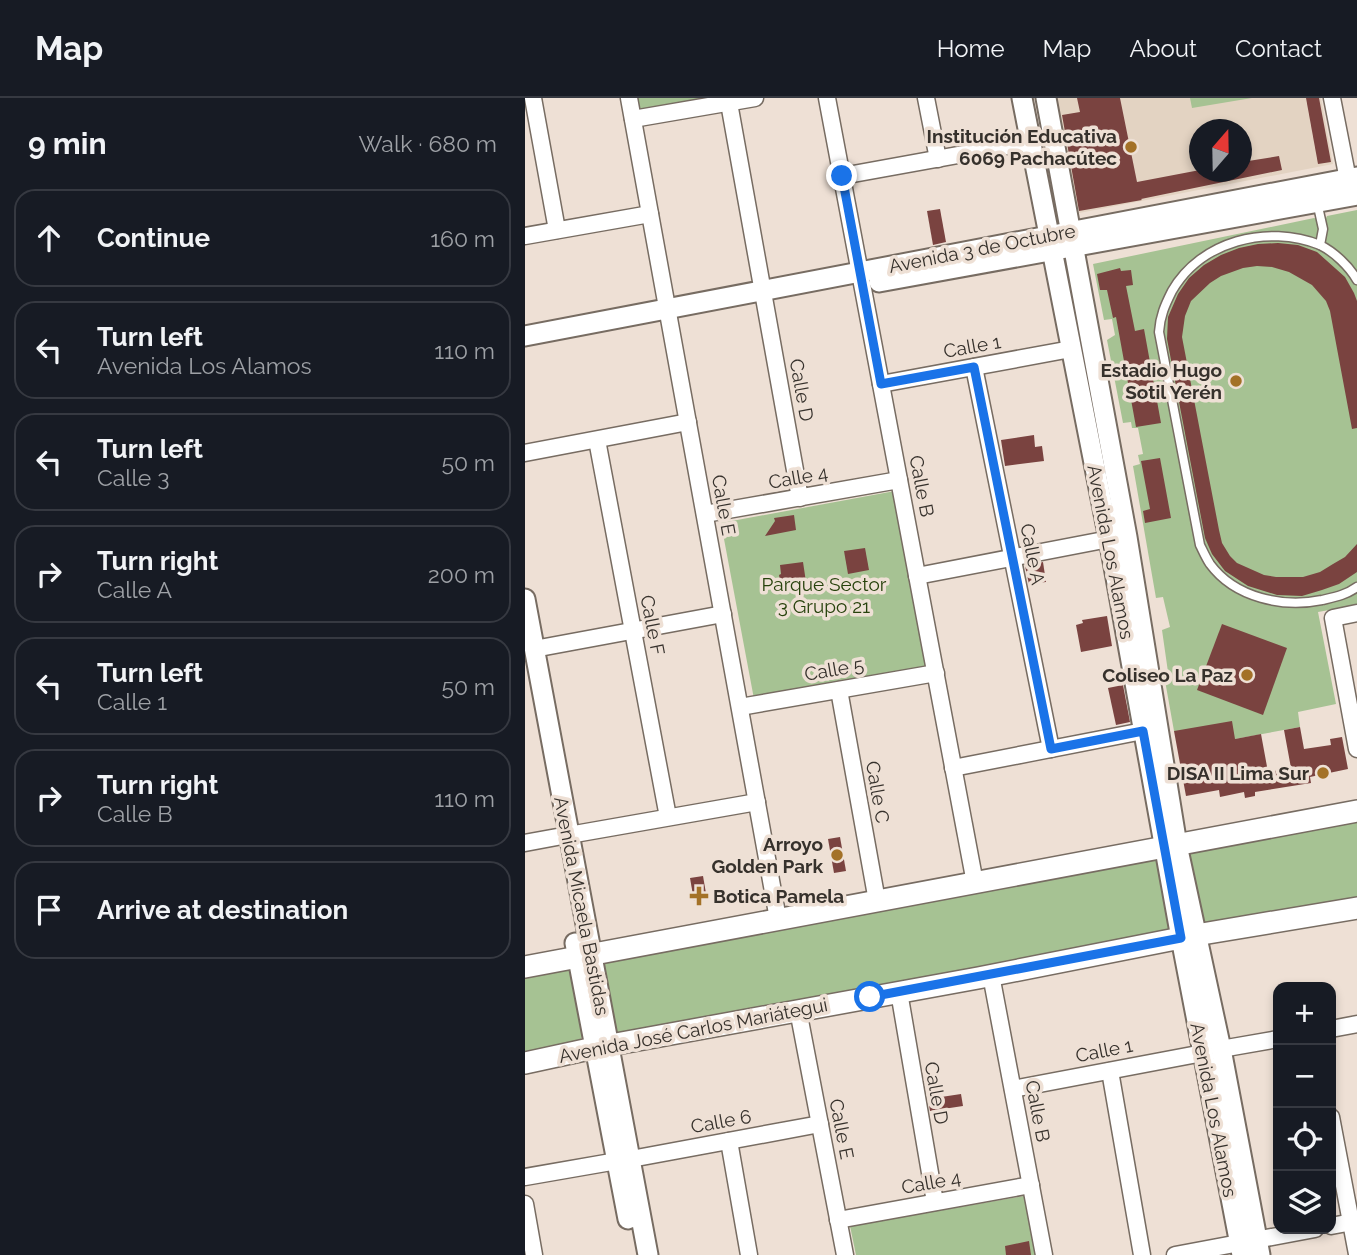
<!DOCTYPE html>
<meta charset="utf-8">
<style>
:root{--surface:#171b24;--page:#20242c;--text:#f1f3f6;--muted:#9ea1a6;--line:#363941}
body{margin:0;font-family:Raleway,sans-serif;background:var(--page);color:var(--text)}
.controls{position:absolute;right:21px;bottom:21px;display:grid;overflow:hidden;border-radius:14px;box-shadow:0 4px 10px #0003}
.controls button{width:63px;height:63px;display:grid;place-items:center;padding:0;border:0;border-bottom:2px solid var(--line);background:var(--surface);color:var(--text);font:35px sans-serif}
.compass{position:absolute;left:664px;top:21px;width:63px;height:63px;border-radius:50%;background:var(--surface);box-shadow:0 4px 10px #0003;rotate:20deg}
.stop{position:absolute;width:21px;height:21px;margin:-16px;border:5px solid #1a73e8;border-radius:50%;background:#fff}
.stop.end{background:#1a73e8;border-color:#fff;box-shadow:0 2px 7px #0008}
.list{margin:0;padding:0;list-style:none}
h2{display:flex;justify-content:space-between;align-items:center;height:91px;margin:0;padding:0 28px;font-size:30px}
h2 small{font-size:23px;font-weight:400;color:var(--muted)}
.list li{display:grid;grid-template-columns:46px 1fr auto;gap:21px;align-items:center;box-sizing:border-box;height:98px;margin:0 14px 14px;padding:0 14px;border:2px solid var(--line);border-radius:21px}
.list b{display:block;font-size:26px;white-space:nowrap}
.list p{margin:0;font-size:23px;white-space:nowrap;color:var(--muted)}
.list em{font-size:23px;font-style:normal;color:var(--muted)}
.icon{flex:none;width:38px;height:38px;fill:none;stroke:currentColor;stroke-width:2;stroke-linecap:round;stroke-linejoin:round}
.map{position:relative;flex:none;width:832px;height:1157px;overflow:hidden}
header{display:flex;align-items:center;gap:42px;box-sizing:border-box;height:98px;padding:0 35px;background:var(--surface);border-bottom:2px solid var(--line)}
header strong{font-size:33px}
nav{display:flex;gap:38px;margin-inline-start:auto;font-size:24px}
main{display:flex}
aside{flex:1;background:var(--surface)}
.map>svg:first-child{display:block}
.education{fill:#e3d3c2;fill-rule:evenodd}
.green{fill:#a6c293}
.building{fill:#7a4340}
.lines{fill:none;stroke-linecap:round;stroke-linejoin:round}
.service-casing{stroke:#776c62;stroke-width:11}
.minor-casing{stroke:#776c62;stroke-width:19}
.tertiary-casing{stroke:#776c62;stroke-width:23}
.secondary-casing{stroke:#776c62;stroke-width:24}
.service{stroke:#fff;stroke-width:8}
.minor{stroke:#fff;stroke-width:16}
.tertiary{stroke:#fff;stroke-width:19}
.secondary{stroke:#fff;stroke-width:21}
.route{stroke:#1a73e8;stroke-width:9}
.poi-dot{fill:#a37127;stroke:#eee0d5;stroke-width:2.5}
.labels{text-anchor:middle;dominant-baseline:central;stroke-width:7;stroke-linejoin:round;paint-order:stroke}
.poi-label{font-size:19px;font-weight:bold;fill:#36312c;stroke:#eee0d5;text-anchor:end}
.street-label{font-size:19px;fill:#36312c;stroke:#eee0d5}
.park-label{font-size:19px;fill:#27420c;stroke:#eee0d5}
</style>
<header>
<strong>Map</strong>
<nav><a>Home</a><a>Map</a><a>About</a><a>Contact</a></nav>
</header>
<main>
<aside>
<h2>9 min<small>Walk · 680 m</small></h2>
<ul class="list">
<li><svg class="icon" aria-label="ahead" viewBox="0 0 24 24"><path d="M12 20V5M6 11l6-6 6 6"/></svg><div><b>Continue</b></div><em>160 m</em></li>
<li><svg class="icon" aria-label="left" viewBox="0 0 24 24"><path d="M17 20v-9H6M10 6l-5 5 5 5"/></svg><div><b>Turn left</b><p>Avenida Los Alamos</p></div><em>110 m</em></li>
<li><svg class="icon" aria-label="left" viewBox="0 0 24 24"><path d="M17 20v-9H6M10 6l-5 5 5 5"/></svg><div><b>Turn left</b><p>Calle 3</p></div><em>50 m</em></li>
<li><svg class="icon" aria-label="right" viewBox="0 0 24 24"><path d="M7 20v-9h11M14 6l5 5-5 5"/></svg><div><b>Turn right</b><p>Calle A</p></div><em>200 m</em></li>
<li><svg class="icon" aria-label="left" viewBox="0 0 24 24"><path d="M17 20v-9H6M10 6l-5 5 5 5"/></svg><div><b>Turn left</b><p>Calle 1</p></div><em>50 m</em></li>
<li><svg class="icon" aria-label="right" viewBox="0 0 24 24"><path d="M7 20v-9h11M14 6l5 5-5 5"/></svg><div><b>Turn right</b><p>Calle B</p></div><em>110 m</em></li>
<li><svg class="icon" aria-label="arrive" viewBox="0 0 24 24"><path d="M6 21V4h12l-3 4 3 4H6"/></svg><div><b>Arrive at destination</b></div></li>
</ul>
</aside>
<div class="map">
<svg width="832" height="1157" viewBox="0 0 832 1157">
<rect width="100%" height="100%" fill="#eee0d5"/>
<path class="education" d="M527,0h269l12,66 -259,50zM674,32h42v42h-42z"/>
<g class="green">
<polygon points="110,0 194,0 113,16"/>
<polygon points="665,0 727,0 667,10"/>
<polygon points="832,112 832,507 793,514 811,606 773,614 775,629 710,641 649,633 639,577 643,574 637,532 645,529 638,499 631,500 608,368 615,366 613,357 618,356 613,330 607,330 606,324 598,325 582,242 590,237 587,221 579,222 568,166 789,120 800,122 802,118"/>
<polygon points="370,393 403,569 229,601 196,425"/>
<polygon points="832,721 832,800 679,827 673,824 662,759 665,752"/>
<polygon points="631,760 646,834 92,940 77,863"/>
<polygon points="44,871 57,939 53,946 0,956 0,875"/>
<polygon points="499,1098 510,1157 331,1157 325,1128"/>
</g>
<g class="building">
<polygon points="552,0 595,0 612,84 675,72 675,74 717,74 717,64 754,58 757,72 616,101 617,102 554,113 537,17 555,14"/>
<polygon points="781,0 794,0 806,64 793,66"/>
<polygon points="415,111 421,144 408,147 402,113"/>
<polygon points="753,145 773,147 792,154 820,179 829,195 832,203 832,330 827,331 805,213 801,203 787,187 764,174 747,169 732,168 718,170 696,178 685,185 666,203 660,218 657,239 694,432 697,445 705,458 712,465 739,477 751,479 778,479 795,474 808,466 820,459 832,446 832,474 814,486 797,492 777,498 752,497 723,488 700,473 687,456 680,440 642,241 643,219 653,196 664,180 679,167 696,157 714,150 733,146"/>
<polygon points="595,170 596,173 606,172 608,187 601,188 610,233 619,231 636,325 611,329 591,219 588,220 582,192 575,192 572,176"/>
<polygon points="509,337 510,349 517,348 519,363 480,368 476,342"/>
<polygon points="635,360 646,420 620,425 618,413 625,411 616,363"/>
<polygon points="269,417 271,432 240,438 250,423 249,420"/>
<polygon points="340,450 344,472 323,476 319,453"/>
<polygon points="278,464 281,484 256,488 254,477 256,476 255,467"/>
<polygon points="518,464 521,484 504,486 500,468"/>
<polygon points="582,518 587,548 556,554 551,527 558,525 557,522"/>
<polygon points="697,526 762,550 738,617 672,592"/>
<polygon points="598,587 605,624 591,627 583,590"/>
<polygon points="707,623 710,641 736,636 743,674 766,670 759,632 775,629 779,651 806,647 805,641 817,639 823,671 785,679 786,685 730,694 730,698 720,700 719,694 695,699 694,692 661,698 649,633"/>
<polygon points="315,739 321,773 309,775 303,741"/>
<polygon points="178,778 182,801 169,803 165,780"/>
<polygon points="436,996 438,1008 405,1013 403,1001"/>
<polygon points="504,1143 506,1157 481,1157 480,1148"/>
</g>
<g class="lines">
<defs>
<g id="service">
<path d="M792,104l6,27 -3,16c14,7 29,21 37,35"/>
<path d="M795,147c-53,-21 -119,-4 -148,46 -7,14 -12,25 -13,41l41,213c3,6 6,13 10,19 25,34 73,44 112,36 13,-3 24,-5 35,-13"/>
</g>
<g id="minor">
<polyline points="8,0 32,132"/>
<polyline points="104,0 253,821"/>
<polyline points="302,0 450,785"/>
<polyline points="401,0 413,61"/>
<polyline points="807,0 825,92"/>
<polyline points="204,5 275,400"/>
<polyline points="108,21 230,0"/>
<polyline points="317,78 505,44"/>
<polyline points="0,138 125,116"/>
<polyline points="449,269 526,651"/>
<polyline points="356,286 546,251"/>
<polyline points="72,342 143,719"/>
<polyline points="0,355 163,324"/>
<polyline points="180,416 374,382"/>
<polyline points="392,478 584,441"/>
<polyline points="832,515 808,520 832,651"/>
<polyline points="9,551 198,516"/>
<polyline points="314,592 352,803"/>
<polyline points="215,609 411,575"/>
<polyline points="428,670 618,633"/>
<polyline points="44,737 232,704"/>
<polyline points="0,745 32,739"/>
<polyline points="466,877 519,1157"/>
<polyline points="374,894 410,1104"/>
<polyline points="273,912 320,1157"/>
<polyline points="806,931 832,926"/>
<polyline points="696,951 753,941"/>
<polyline points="585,973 617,1157"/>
<polyline points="488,991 678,955"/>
<polyline points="806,1019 832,1156"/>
<polyline points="204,1043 224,1157"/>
<polyline points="106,1061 295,1026"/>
<polyline points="0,1079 92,1063"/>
<polyline points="0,1106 9,1157"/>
<polyline points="313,1122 506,1087"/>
<polyline points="806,1128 832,1123"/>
<polyline points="650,1157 790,1131"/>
</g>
<g id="tertiary">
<polyline points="497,0 584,441 656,840 717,1157"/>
<polyline points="521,0 602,439 652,747 696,951 735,1157"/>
<polyline points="354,184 832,97"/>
<path d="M0,238c277,-53 554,-108 832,-159"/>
<polyline points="0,501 123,1157"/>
<polyline points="50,845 103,1121"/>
</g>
<g id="secondary">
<polyline points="0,869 832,713"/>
<polyline points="0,965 69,950 453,880 671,837 832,810"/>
</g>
</defs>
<use href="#service" class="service-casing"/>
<use href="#minor" class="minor-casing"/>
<use href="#tertiary" class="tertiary-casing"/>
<use href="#secondary" class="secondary-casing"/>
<use href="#service" class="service"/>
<use href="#minor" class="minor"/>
<use href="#tertiary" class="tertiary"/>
<use href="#secondary" class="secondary"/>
</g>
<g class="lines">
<polyline class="route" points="317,78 356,286 449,269 526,651 618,633 656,840 345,899"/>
</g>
<g class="poi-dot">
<circle cx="606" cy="49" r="7"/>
<circle cx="711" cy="283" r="7"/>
<circle cx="722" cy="577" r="7"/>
<circle cx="798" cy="675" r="7"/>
<circle cx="312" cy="757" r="7"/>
<path d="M170.5 787.5h7v7h7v7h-7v7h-7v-7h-7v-7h7z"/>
</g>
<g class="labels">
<g class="poi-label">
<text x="592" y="38">Institución Educativa<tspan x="592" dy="22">6069 Pachacútec</tspan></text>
<text x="697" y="272">Estadio Hugo<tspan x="697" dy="22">Sotil Yerén</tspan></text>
<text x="708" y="577">Coliseo La Paz</text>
<text x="784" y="675">DISA II Lima Sur</text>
<text x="298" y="746">Arroyo<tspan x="298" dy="22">Golden Park</tspan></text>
<text x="188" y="798" text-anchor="start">Botica Pamela</text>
</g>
<g class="street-label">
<text transform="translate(457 150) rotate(-11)">Avenida 3 de Octubre</text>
<text transform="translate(447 248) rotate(-10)">Calle 1</text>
<text transform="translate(277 292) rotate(80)">Calle D</text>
<text transform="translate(273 379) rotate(-10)">Calle 4</text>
<text transform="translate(397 388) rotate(79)">Calle B</text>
<text transform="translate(199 407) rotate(80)">Calle E</text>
<text transform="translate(586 454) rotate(79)">Avenida Los Alamos</text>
<text transform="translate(508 456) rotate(79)">Calle A</text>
<text transform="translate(128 527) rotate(79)">Calle F</text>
<text transform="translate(309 571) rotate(-10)">Calle 5</text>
<text transform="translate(353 694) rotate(80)">Calle C</text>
<text transform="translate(57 808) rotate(79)">Avenida Micaela Bastidas</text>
<text transform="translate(168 932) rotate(-11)">Avenida José Carlos Mariátegui</text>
<text transform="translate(579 952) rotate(-11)">Calle 1</text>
<text transform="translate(412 995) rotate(80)">Calle D</text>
<text transform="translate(689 1012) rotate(79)">Avenida Los Alamos</text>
<text transform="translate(513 1013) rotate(79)">Calle B</text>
<text transform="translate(196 1023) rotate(-10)">Calle 6</text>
<text transform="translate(317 1031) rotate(79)">Calle E</text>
<text transform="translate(406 1084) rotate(-10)">Calle 4</text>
</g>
<g class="park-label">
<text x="299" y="486">Parque Sector<tspan x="299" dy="22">3 Grupo 21</tspan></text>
</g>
</g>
</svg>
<div class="controls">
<button>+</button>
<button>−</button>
<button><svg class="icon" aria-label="locate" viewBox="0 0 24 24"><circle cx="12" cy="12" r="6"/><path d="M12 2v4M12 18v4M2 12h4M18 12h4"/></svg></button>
<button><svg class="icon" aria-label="layers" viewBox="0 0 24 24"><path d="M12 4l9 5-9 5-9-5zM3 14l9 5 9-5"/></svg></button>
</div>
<svg class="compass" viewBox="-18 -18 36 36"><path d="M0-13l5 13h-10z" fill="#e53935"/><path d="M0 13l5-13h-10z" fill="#9ea1a6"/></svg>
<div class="stop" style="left:345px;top:899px"></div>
<div class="stop end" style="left:317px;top:78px"></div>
</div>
</main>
